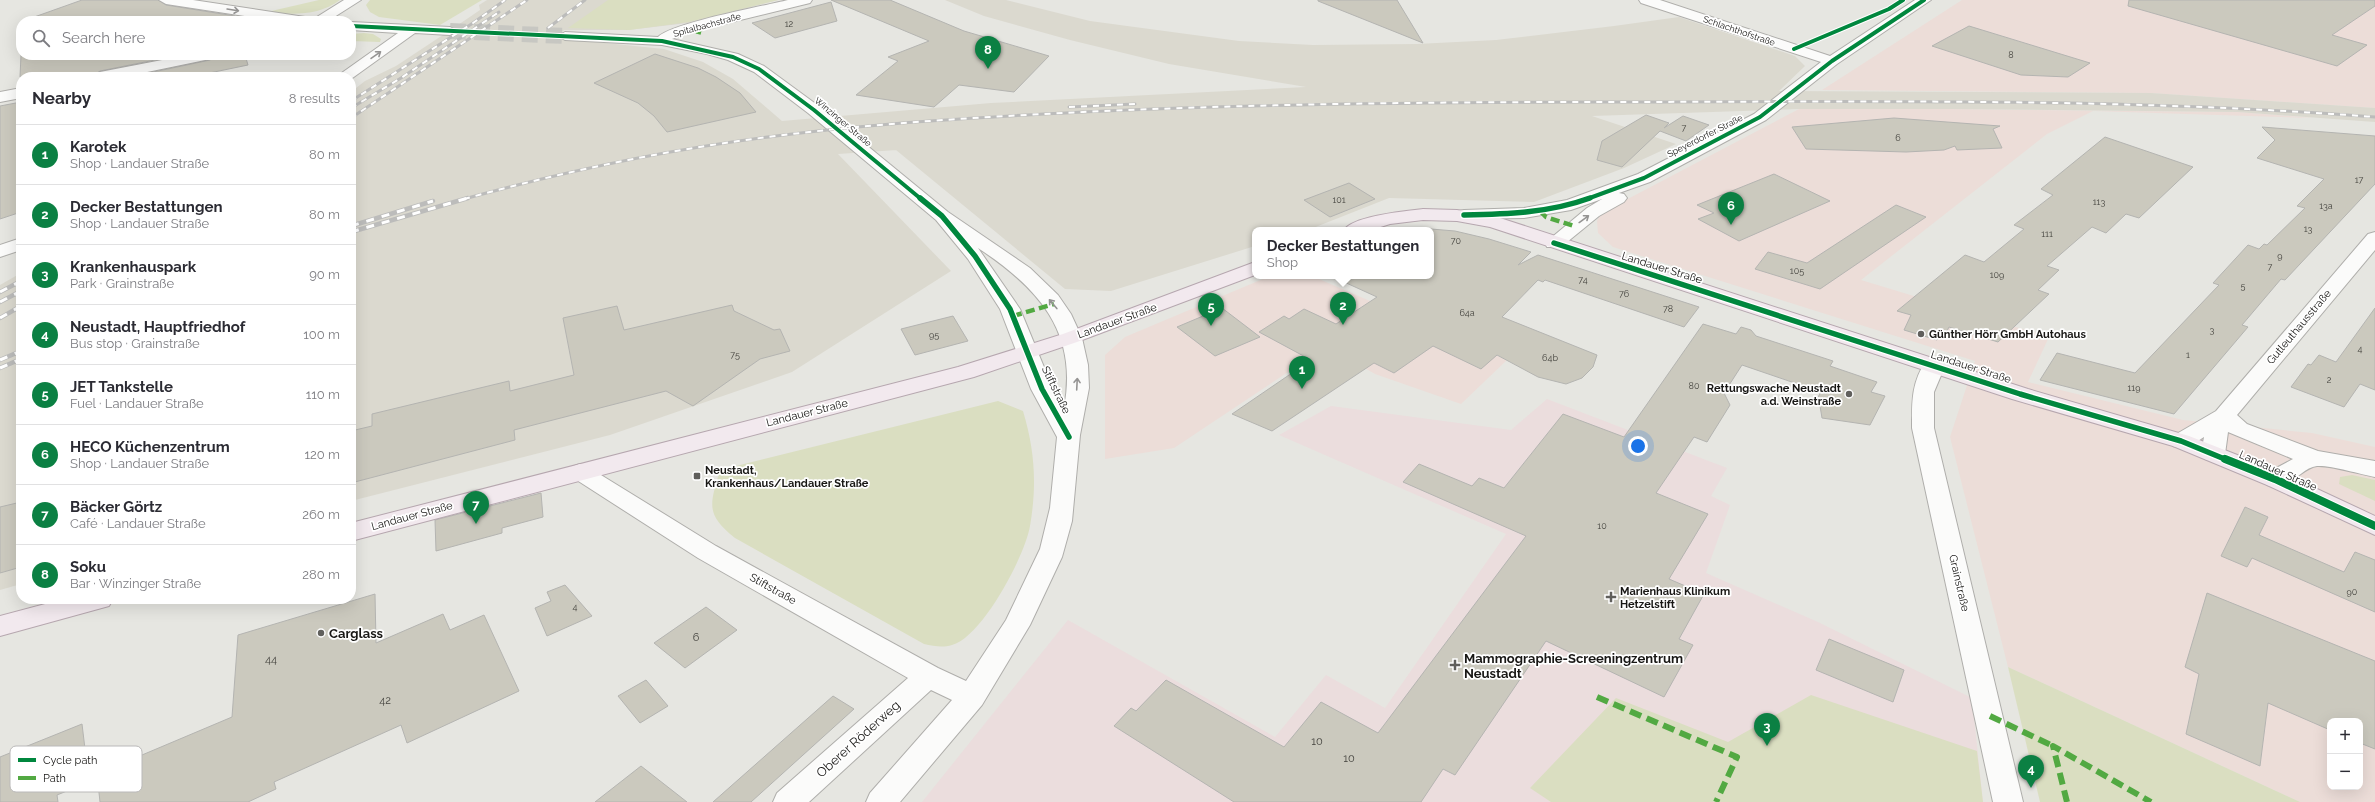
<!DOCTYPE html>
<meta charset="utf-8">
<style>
:root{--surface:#fff;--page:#f2f2f3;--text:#2b2b33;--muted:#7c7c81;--line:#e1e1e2;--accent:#0b8043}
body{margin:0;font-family:Raleway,sans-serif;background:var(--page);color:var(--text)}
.controls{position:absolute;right:12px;bottom:12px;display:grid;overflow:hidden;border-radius:8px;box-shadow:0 4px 16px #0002}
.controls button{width:36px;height:36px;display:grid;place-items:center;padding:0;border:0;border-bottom:1px solid var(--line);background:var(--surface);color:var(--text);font:20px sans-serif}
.you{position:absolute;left:1638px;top:446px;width:14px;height:14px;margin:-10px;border:3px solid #fff;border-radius:50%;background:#1a73e8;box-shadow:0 0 0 6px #1a73e833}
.badge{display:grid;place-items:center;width:26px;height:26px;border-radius:50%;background:var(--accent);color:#fff;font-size:13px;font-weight:700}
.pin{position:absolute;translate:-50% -33px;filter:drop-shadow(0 1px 2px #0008)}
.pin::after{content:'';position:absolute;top:21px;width:14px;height:12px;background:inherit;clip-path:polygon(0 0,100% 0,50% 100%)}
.popup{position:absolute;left:1252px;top:227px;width:182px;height:52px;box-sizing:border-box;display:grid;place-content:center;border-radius:8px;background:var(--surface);filter:drop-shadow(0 1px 3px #0005);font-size:13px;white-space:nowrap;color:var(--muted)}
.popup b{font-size:15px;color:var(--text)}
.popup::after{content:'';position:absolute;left:50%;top:100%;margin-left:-8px;border:8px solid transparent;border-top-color:var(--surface)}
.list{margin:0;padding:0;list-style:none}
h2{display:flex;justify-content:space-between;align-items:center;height:52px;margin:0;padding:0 16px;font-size:17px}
h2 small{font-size:13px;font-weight:400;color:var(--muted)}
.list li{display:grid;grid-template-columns:26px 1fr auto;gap:12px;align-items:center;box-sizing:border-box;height:60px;padding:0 16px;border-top:1px solid var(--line)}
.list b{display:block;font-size:15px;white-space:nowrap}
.list p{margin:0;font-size:13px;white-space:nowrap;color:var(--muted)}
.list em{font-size:13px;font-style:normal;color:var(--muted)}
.icon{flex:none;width:22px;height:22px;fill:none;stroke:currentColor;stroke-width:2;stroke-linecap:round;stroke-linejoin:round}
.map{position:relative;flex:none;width:2375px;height:802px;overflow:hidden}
.search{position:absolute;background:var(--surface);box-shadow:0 4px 16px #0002;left:16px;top:16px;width:340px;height:44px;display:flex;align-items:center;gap:10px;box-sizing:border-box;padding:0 14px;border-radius:16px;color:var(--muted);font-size:15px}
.panel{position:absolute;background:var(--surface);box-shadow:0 4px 16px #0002;left:16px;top:72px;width:340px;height:532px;border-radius:16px}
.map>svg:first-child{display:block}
.commercial{fill:#ecddd8;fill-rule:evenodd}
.built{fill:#dbd9cf}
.medical{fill:#ebdddd}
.green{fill:#dadec1}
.building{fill:#cbc9be;stroke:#b4b4b1}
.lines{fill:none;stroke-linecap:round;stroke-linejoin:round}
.minor-tunnel{stroke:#c7c7c2;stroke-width:16;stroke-dasharray:16 8;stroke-linecap:butt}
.minor-casing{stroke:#afaeab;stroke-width:2}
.major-casing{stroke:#b6a7af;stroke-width:2}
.minor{fill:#fbfbfa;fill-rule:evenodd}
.major{fill:#f2e9ee;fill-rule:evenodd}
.rail-far1-casing{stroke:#bcbcbb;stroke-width:3}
.rail-casing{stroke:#bcbcbb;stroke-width:4.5}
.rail-far1{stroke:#fff;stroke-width:2;stroke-dasharray:6;stroke-linecap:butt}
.rail{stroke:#fff;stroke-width:3;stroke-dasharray:8;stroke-linecap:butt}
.quiet-far2{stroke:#52a942;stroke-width:3.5;stroke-dasharray:7 3.5;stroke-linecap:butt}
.quiet-far1{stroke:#52a942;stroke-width:4.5;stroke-dasharray:9 4.5;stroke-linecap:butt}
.quiet{stroke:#52a942;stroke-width:6;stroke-dasharray:12 6;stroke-linecap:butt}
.cycleway-far2-casing{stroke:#fff;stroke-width:6}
.cycleway-far1-casing{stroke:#fff;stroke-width:8}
.cycleway-casing{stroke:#fff;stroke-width:10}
.cycleway-far2{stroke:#00873e;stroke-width:4}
.cycleway-far1{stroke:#00873e;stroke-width:5.5}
.cycleway{stroke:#00873e;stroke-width:8}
.oneway{stroke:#959493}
.poi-dot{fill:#605f5c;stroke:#fff;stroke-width:1.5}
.labels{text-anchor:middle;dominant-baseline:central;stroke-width:3.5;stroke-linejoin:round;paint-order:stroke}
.number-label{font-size:9px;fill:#45443f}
.far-street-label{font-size:9px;fill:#181715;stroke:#fff}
.street-label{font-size:11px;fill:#181715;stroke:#fff}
.poi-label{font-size:11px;font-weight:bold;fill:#181715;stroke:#fff;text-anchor:start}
.near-number-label{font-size:11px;fill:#45443f}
.near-poi-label{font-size:13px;font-weight:bold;fill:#181715;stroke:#fff;text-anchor:start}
.near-street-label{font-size:13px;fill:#181715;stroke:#fff}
.key{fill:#fff;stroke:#bab9b9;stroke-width:1}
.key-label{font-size:11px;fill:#181715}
</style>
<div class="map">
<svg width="2375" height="802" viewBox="0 0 2375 802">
<rect width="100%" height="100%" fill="#e6e6e1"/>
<g class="commercial">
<polygon points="1962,0 2375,0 2375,108 2151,93 1822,90"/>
<path d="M1799,109h152l173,2 114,1 75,6 -220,-7 -46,23 -186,146 188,57 -21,45 155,38 129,13 63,14v355h-75l-292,-135 -58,-230 25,-76 -362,-114 -15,-14 -1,-12 4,-8zM2330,721h30v66h-30z"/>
<polygon points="1270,276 1312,276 1507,360 1461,404 1375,374 1327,346 1174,448 1105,459 1105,355 1125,337"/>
</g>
<g class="built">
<polygon points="487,0 778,0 688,23 628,30 564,30 557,38 664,49 703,62 733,79 782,121 991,103 1306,87 1169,64 1070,40 984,16 945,0 1006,0 1090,21 1239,41 1313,45 1417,44 1496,40 1614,26 1679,17 1795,56 1805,66 1779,91 2151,93 2375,108 2375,122 2238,112 1951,109 1799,109 1592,116 1676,144 1624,168 1534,202 1389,198 1308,230 1255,230 1255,246 1111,291 1065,289 896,150 1280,124 838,154 951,271 792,372 610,435 351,501 351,92 365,81 396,66 458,25 480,10 479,5"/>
<polygon points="21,273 21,584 0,590 0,285"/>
</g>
<polygon class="medical" points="1547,399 1727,468 1711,496 1730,505 1706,573 1818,622 1972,698 1983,802 922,802 1068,620 1275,737 1326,675 1385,708 1506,534 1279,435 1331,406 1511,430"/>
<g class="green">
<path d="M319,0h21c-22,16 -47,15 -73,12z"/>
<polygon points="370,0 482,0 440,25 379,17 370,12 366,5"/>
<polygon points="608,0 778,0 689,22 629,30 568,28"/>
<polygon points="364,33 373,34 381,39 380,42 351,41 351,34"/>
<path d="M998,401l25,10c12,40 14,74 7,115 -5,30 -48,111 -78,119 -10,3 -18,1 -28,-1l-189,-106c-30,-24 -25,-33 -15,-68z"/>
<polygon points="2352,475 2375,480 2375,501 2339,484 2340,477"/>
<polygon points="2008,667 2300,802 2040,802"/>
<polygon points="1811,695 1977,751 1983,802 1551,802 1530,788 1616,698 1728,742"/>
</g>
<g class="building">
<polygon points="82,0 158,0 166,5 235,16 236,21 23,21"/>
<polygon points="831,0 890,0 964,31 1049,56 1014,92 959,85 934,107 856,95 898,61 888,57 929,41"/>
<polygon points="1318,0 1397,0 1423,43 1318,1"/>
<polygon points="2129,0 2375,0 2375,6 2332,35 2367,45 2337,66 2128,6"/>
<polygon points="831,2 837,21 775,38 752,23"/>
<polygon points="1969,26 2090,63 2068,77 2021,75 1932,46"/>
<polygon points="655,54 698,68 716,77 740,93 756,112 667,132 654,116 638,103 594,83"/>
<polygon points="21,55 180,55 100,71 91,77 20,77"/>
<polygon points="218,55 245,55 248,65 190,77 130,77 210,60"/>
<polygon points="21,102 21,212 0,219 0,106"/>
<polygon points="1646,115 1669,123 1664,128 1683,116 1709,125 1686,141 1660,131 1622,167 1597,160 1602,141"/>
<polygon points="1894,118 2000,126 1993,129 2002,148 1957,150 1955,146 1944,150 1906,152 1806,149 1792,127"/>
<polygon points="2262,127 2375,136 2375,184 2285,280 2281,279 2242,325 2248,327 2174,414 2040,380 2057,353 2135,373 2219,285 2213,283 2248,245 2259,249 2264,244 2267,245 2305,208 2297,206 2324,179 2257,158 2275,140"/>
<polygon points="2105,137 2193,167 2139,218 2126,214 2106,233 2092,227 2047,266 2059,270 2038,290 2049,294 1998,342 1949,327 1945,335 1940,334 1937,340 1904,330 1911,315 1897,311 1965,255 1984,262 2024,229 2014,225 2053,195 2041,189"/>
<polygon points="1774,174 1830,201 1739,241 1698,219 1714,213 1697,205"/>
<polygon points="1349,183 1375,199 1330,217 1304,200"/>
<polygon points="1896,205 1926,217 1820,289 1755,269 1768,252 1807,263"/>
<polygon points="1431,229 1455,231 1489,239 1531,252 1518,265 1538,255 1699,307 1684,327 1545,280 1543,282 1538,280 1502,317 1597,355 1593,367 1582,378 1566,384 1538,377 1497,355 1481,369 1433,346 1394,373 1374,363 1272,431 1232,414 1311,360 1259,332 1284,316 1289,319 1304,309 1336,324 1377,297 1331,276 1431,276"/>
<polygon points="732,305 734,311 774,330 780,329 790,351 760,359 693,406 666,391 514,430 515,440 351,483 351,431 372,426 372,414 509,381 510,391 574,375 563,318 617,306 624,330"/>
<polygon points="1222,308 1260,337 1215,356 1177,327"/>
<polygon points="2375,308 2375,390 2360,384 2344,407 2291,387 2308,364 2311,365 2319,355 2336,362"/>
<polygon points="953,316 968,341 915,355 901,329"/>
<polygon points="1703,324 1736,334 1741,327 1751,330 1756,336 1833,361 1830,366 1877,382 1871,392 1885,396 1870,425 1822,418 1820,406 1814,404 1821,392 1742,365 1724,393 1730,405 1707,442 1694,437 1656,493 1708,514 1669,579 1704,594 1679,639 1693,645 1664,697 1546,641 1455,775 1443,769 1421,802 1234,802 1114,726 1131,708 1136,711 1166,680 1284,747 1321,702 1378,733 1526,536 1403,482 1419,464 1472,486 1479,478 1504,488 1563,414 1624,437"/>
<polygon points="541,493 543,517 502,528 502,533 436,551 435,520"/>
<polygon points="21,502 21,567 0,573 0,507"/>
<polygon points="2245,507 2268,517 2259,535 2344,572 2355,552 2375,560 2375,612 2252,558 2247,567 2221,556"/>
<polygon points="565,585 592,616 547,636 535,608 551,601 547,592"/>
<polygon points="2207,593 2375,661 2375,749 2360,743 2360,721 2330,721 2330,730 2268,703 2260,766 2186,734 2199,674 2185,667"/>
<polygon points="375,594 376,643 443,614 450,630 484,615 519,691 407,743 401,725 274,782 276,789 248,802 100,802 97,774 232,717 238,635"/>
<polygon points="706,607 737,630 685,668 654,643"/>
<polygon points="1829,639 1904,670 1893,702 1816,670"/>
<polygon points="646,680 668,706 640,723 618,696"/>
<polygon points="833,696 854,709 751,802 713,802"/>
<polygon points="82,724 89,782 57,795 58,802 0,802 0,757"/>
<polygon points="641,766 687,802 595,802"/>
</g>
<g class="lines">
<polyline class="minor-tunnel" points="450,31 565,36"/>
<defs>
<g id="minor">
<polygon points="159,0 193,0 305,17 312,20 344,0 361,0 328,21 278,21 166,4"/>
<path d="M788,0h24l-2,3 -119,29 -19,7 66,15 26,12 56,41 128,105 82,56 28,27 13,19 11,24 6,27 1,23 -9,47 -8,86 -10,36 -32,68 -48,80 -82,97h-34l4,-9 82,-93 -21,-10 -122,112h-36l4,-9 131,-115 -210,-120 -126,-81 -4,-5 4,-5 8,-3 8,3 128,79 222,122 28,13 40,-61 34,-71 10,-41 7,-71 -26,-48 -31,-80 -32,-50 -32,-39 -128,-107 -54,-41 -26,-12 -21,-6 -45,-9 -97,-5 -7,-4 7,-4 93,5c14,-14 106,-31 130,-37zM978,248c59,39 101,83 86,160l-11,-19 -33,-80z"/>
<polygon points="1639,0 1660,0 1830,56 1915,0 1931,0 1837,64 1766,120 1650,182 1619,193 1624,194 1627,198 1624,202 1599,216 1561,247 1547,247 1545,243 1587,208 1602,199 1571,210 1524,218 1458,219 1455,215 1458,211 1464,210 1524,208 1567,200 1638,174 1754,114 1821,62 1641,3"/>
<polygon points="351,22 450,27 457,31 450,35 415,33 351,79 351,77 336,77 398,33 351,30"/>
<polygon points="188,55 217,55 210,59 123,77 92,77 100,72"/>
<polygon points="21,88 21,98 0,102 0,92"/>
<path d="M2375,232v18l-138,165 10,9 71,27 57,10v16c-15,-3 -45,-12 -58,-11 -17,2 -26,25 -50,19l-4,-6 4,-6 26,-14 -65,-27 -3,22 -4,5 -8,2 -8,-2 -4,-5 3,-17c-11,7 -18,13 -31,9l-3,-5 3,-5 43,-25 152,-177z"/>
<polygon points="21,238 21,250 0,257 0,245"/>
<path d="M1934,360l8,1 3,5 -11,26v36l89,374h-30l-81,-374c0,-25 -1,-45 14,-67z"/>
</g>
<g id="major">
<path d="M1423,209l34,1 43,8 528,171 161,47 94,37 92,43v19l-108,-50 -94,-39 -161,-47 -522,-172 -33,-6 -34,-1 -33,4 -19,6h-27c9,-14 62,-19 79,-21z"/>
<polygon points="1255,262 1255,275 1077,342 974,377 351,541 351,523 958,367 1063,334"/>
<polygon points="64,599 113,599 109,606 0,636 0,616"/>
</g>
</defs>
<use href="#minor" class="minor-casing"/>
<use href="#major" class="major-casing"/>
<use href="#minor" class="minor"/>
<use href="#major" class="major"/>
<defs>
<g id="rail-far1">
<polyline points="548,28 585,0"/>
<polyline points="351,101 473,23 505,0"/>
<polyline points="1069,107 1135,104"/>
<polyline points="351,108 401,78 499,12"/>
<polyline points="351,118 527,0"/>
<path d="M464,199c102,-28 207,-50 312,-63 102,-13 205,-19 307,-24 171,-8 341,-10 511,-10 261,0 521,-5 781,15"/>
</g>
<g id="rail">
<polyline points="351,226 433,201"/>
<polyline points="351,232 468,198"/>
<polyline points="0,292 21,281"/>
<polyline points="0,302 21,291"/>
<polyline points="0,318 21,306"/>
<polyline points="0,360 21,351"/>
<polyline points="0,368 21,359"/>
</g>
</defs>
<use href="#rail-far1" class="rail-far1-casing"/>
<use href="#rail" class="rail-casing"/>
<use href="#rail-far1" class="rail-far1"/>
<use href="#rail" class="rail"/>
<polyline class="quiet-far2" points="686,29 701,33"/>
<g class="quiet-far1">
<polyline points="1540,211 1546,217 1574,226"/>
<polyline points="1013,316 1054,304"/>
</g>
<g class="quiet">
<polyline points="1597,697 1737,757 1716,802"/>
<polyline points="1990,716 2053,746"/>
<polyline points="2067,802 2053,746 2151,802"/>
</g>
<defs>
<g id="cycleway-far2">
<polyline points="351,26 662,41 733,57 759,69 814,110 921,199"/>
<polyline points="1794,49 1889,9 1903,0"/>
<polyline points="1587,199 1644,178 1760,117 1832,61 1924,0"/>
</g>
<g id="cycleway-far1">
<polyline points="920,198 942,216 975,256 1010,309 1042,389 1069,437"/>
<path d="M1464,215c43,-1 85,-2 126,-17"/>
<polyline points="1554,243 2020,394 2181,441 2227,460"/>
</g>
<polyline id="cycleway" points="2225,459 2275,479 2375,526"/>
</defs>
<use href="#cycleway-far2" class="cycleway-far2-casing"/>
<use href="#cycleway-far1" class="cycleway-far1-casing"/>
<use href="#cycleway" class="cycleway-casing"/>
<use href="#cycleway-far2" class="cycleway-far2"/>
<use href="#cycleway-far1" class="cycleway-far1"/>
<use href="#cycleway" class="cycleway"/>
</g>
<defs><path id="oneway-shaft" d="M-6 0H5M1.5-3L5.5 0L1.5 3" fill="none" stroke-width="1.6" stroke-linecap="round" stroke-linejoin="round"/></defs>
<g class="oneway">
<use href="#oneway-shaft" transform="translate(233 10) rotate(9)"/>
<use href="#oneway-shaft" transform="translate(376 55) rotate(-35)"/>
<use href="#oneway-shaft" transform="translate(1584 219) rotate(-36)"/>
<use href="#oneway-shaft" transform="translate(1053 304) rotate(-130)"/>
<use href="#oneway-shaft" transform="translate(1077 384) rotate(-87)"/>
</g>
<g class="poi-dot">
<circle cx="1921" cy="334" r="4"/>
<circle cx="1849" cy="394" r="4"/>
<rect x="693" y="472" width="8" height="8" rx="2"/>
<path d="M1609 591h4v4h4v4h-4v4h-4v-4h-4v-4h4z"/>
<circle cx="321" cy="633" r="4"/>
<path d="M1453 659h4v4h4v4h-4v4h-4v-4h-4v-4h4z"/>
</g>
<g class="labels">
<g class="number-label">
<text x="789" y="24">12</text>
<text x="2011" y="55">8</text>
<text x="1684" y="128">7</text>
<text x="1898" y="138">6</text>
<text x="2359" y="180">17</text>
<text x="1339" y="200">101</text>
<text x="2099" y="202">113</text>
<text x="2326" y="206">13a</text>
<text x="2308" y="229">13</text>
<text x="2047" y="234">111</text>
<text x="1456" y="241">70</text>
<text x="2280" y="256">9</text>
<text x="2270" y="267">7</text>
<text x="1797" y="271">105</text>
<text x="1997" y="275">109</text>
<text x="1583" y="280">74</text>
<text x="2243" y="286">5</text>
<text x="1624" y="294">76</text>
<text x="1668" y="309">78</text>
<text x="1467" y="313">64a</text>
<text x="2212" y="330">3</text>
<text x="934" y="335">95</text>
<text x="2360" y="349">4</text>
<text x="735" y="355">75</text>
<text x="2188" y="355">1</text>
<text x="1550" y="358">64b</text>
<text x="2329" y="380">2</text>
<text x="1694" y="386">80</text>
<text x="2134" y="388">119</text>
<text x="1602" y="526">10</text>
<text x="2352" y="592">90</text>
<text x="575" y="607">4</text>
</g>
<g class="far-street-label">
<text transform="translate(707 25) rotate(-15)">Spitalbachstraße</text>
<text transform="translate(1739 31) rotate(19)">Schlachthofstraße</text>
<text transform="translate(843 122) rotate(40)">Winzinger Straße</text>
<text transform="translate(1705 136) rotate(-27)">Speyerdorfer Straße</text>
</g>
<g class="street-label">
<text transform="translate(1662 268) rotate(17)">Landauer Straße</text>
<text transform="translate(1117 321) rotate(-20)">Landauer Straße</text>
<text transform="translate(2299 327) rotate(-50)">Gutleuthausstraße</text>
<text transform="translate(1971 367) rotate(18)">Landauer Straße</text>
<text transform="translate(1056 390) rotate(64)">Stiftstraße</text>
<text transform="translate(807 413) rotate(-14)">Landauer Straße</text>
<text transform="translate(2278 471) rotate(24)">Landauer Straße</text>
<text transform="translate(412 516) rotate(-15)">Landauer Straße</text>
<text transform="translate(1959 583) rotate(77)">Grainstraße</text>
<text transform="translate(773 589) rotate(29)">Stiftstraße</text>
</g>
<g class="poi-label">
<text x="1929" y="334">Günther Hörr GmbH Autohaus</text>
<text x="1841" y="388" text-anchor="end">Rettungswache Neustadt<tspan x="1841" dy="13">a.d. Weinstraße</tspan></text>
<text x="705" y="470">Neustadt,<tspan x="705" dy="13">Krankenhaus/Landauer Straße</tspan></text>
<text x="1620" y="591">Marienhaus Klinikum<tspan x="1620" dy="13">Hetzelstift</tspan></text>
</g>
<g class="near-number-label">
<text x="696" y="637">6</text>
<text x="271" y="659">44</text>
<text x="385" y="700">42</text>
<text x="1317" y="741">10</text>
<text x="1349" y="758">10</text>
</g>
<g class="near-poi-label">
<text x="329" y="633">Carglass</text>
<text x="1464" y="658">Mammographie-Screeningzentrum<tspan x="1464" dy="15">Neustadt</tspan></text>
</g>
<g class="near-street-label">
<text transform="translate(858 739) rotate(-42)">Oberer Röderweg</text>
</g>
</g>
<rect x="10" y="746" width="132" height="46" rx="6" class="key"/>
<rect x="18" y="758" width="18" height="4" fill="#00873e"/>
<rect x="18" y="776" width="18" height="4" fill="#52a942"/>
<g class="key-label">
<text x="43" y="764">Cycle path</text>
<text x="43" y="782">Path</text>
</g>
</svg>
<div class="controls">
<button>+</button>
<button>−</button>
</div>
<div class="you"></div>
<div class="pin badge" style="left:1302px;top:389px">1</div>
<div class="pin badge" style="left:1343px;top:325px">2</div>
<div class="popup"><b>Decker Bestattungen</b>Shop</div>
<div class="pin badge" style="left:1767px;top:746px">3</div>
<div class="pin badge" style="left:2031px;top:788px">4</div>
<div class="pin badge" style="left:1211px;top:326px">5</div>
<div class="pin badge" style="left:1731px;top:225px">6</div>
<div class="pin badge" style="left:476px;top:524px">7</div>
<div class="pin badge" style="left:988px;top:69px">8</div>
<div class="search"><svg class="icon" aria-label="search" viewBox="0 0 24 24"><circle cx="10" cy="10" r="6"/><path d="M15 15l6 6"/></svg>Search here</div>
<section class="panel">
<h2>Nearby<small>8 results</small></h2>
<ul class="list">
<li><span class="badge">1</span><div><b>Karotek</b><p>Shop · Landauer Straße</p></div><em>80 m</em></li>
<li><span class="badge">2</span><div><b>Decker Bestattungen</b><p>Shop · Landauer Straße</p></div><em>80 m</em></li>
<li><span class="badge">3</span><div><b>Krankenhauspark</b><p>Park · Grainstraße</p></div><em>90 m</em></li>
<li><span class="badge">4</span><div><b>Neustadt, Hauptfriedhof</b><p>Bus stop · Grainstraße</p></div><em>100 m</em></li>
<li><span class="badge">5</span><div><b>JET Tankstelle</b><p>Fuel · Landauer Straße</p></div><em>110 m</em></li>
<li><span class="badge">6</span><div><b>HECO Küchenzentrum</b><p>Shop · Landauer Straße</p></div><em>120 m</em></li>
<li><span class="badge">7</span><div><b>Bäcker Görtz</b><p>Café · Landauer Straße</p></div><em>260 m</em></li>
<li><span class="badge">8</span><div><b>Soku</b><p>Bar · Winzinger Straße</p></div><em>280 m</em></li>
</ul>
</section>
</div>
